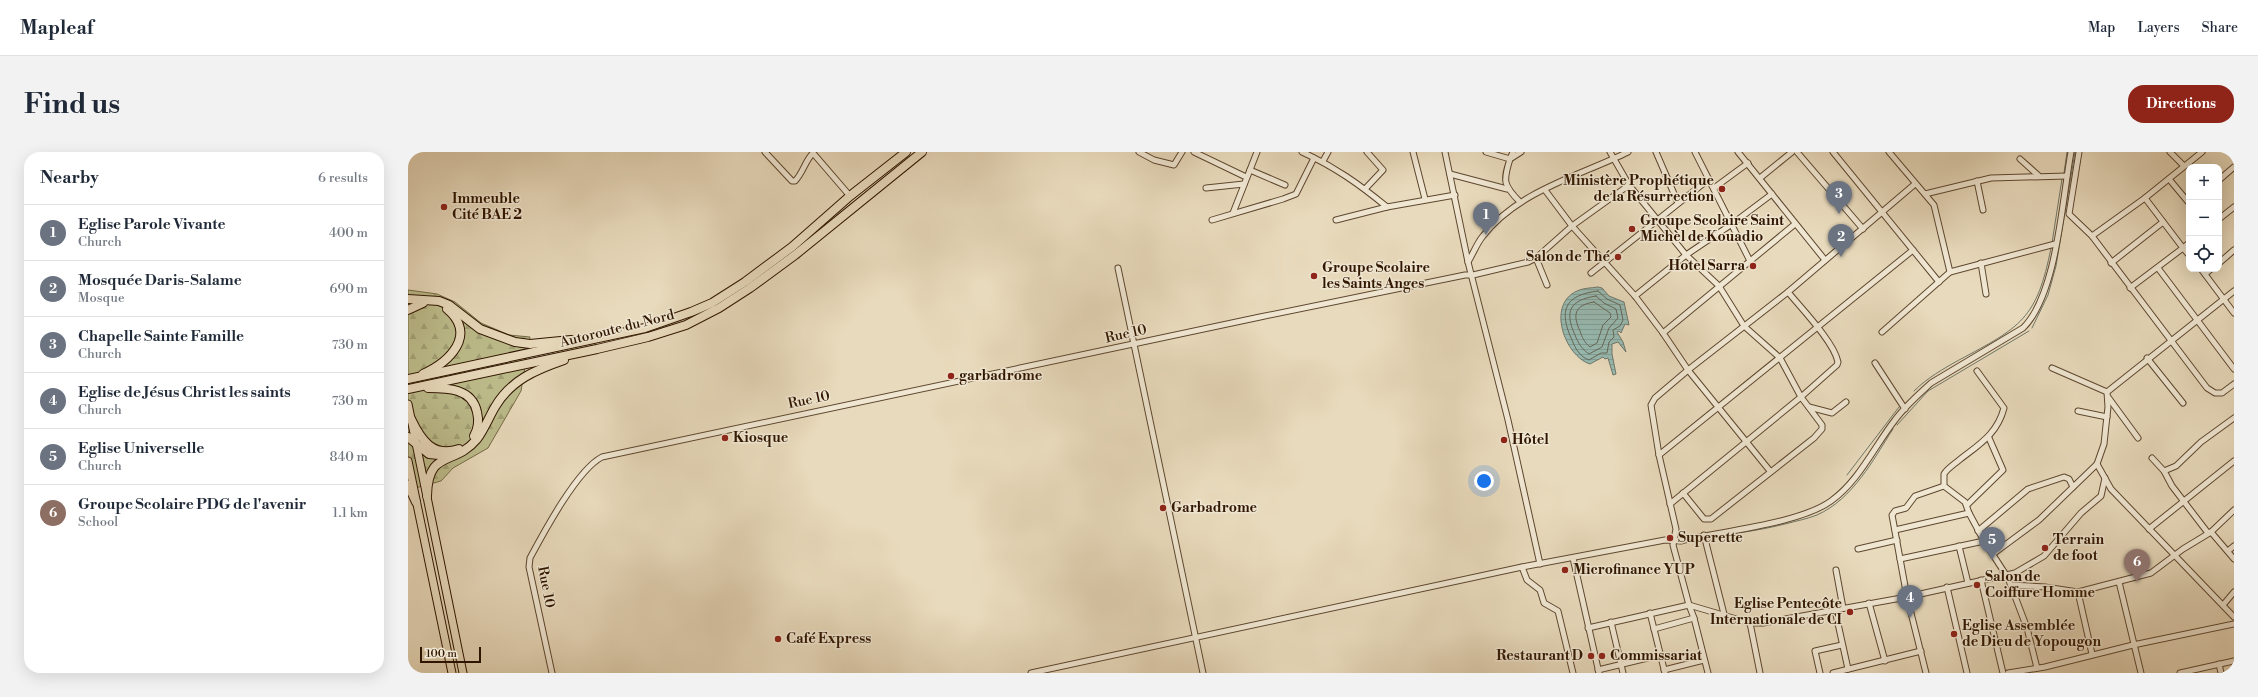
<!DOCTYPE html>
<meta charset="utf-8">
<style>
:root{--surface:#fff;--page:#f2f2f3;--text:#1f2937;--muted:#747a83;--line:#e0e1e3;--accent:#8f2418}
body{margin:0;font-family:"Libre Bodoni",serif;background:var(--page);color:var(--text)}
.controls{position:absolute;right:12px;top:12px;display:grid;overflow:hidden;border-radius:8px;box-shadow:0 4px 16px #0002}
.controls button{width:36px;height:36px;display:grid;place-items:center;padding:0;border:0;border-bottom:1px solid var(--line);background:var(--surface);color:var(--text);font:20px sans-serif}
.scale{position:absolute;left:12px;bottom:10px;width:61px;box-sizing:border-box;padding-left:4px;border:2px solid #301600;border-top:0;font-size:11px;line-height:14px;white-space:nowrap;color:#301600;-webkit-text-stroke:3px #f0e7d3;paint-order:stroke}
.you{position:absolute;left:1076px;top:329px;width:14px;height:14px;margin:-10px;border:3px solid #fff;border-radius:50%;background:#1a73e8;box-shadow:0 0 0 6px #1a73e833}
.badge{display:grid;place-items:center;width:26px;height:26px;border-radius:50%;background:var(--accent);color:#fff;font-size:13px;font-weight:700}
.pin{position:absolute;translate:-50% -33px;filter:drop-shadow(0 1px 2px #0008)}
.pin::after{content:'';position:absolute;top:21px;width:14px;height:12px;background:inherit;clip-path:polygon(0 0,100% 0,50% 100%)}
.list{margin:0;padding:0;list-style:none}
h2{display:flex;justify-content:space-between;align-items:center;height:52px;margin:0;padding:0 16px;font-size:17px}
h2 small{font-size:13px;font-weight:400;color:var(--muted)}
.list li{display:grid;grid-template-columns:26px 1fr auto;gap:12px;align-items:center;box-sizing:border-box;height:56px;padding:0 16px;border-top:1px solid var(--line)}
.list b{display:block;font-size:15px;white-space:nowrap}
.list p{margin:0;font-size:13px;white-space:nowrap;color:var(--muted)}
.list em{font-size:13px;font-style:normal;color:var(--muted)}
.icon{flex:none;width:22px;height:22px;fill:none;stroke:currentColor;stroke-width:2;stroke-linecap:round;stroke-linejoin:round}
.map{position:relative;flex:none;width:1826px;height:521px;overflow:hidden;border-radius:16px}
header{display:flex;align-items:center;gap:24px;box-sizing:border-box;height:56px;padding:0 20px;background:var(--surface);border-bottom:1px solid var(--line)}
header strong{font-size:19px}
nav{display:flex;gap:22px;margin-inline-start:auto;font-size:14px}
.intro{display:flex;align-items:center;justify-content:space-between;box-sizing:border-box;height:96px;padding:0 24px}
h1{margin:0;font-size:28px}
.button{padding:10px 18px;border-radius:16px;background:var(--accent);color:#fff;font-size:14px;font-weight:700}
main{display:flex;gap:24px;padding:0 24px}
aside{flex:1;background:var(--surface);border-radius:16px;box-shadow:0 4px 16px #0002}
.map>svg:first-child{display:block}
.forest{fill:url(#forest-firs);stroke:#766a46}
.water{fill:url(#water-rules);stroke:#6e786b}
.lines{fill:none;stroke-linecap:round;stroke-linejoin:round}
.shore{stroke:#646859;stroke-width:1}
.stream{stroke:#6e786b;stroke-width:1}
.minor-casing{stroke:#5e472f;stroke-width:7}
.major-casing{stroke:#301600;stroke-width:9}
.highway-casing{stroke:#301600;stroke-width:10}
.minor{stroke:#f0e7d3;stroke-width:5}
.major{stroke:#e8dabc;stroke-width:7}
.highway{stroke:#e8dabc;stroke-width:8}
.poi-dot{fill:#8f2418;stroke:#f0e7d3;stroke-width:1.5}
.labels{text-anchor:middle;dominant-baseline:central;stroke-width:3;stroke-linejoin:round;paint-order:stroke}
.poi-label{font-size:14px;font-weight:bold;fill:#301600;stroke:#f0e7d3;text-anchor:start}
.street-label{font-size:14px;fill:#301600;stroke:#f0e7d3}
</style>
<header>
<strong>Mapleaf</strong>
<nav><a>Map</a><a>Layers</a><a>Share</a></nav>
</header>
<div class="intro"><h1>Find us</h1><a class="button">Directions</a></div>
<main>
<aside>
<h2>Nearby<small>6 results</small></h2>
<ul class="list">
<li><span class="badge" style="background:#6b7280">1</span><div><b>Eglise Parole Vivante</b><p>Church</p></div><em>400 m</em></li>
<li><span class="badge" style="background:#6b7280">2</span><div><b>Mosquée Daris-Salame</b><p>Mosque</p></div><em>690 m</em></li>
<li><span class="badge" style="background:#6b7280">3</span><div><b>Chapelle Sainte Famille</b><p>Church</p></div><em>730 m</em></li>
<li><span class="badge" style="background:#6b7280">4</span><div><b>Eglise de Jésus Christ les saints</b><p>Church</p></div><em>730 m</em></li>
<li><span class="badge" style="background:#6b7280">5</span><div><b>Eglise Universelle</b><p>Church</p></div><em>840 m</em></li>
<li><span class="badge" style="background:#8d6e63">6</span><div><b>Groupe Scolaire PDG de l'avenir</b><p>School</p></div><em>1.1 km</em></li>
</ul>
</aside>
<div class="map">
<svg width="1826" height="521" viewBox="0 0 1826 521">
<defs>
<pattern id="forest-firs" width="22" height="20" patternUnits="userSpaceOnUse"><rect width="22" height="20" fill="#bdbd8c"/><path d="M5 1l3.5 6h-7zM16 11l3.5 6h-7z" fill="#a3a277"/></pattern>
<pattern id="water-rules" width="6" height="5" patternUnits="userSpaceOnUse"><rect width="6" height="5" fill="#97bab2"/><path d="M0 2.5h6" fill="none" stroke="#829f97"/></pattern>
</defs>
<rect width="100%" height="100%" fill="#e8dabc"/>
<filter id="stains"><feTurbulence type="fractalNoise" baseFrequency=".005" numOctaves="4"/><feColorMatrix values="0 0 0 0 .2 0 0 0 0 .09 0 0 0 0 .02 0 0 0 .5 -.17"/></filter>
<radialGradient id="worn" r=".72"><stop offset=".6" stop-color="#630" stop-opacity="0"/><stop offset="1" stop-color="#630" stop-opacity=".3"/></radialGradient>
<polygon class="forest" points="0,138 29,142 47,150 73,171 101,183 122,185 113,239 80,296 45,316 33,329 0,338"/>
<path class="water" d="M1190,135l4,1 7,8 15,6 5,23 -4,-1 -4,9 -2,-2 -2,1 6,10 3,10 -8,-10 -6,2v10l4,20 -3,1 -5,-17 -3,1 -2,-2 -13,7c-25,-8 -44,-59 -13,-73 6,-3 14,-3 21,-4z"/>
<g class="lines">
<g class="shore">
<path d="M1190,139l9,8 13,6 3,15 -3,6 -7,4 1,7 -5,5 -2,11h-6l-12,7c-9,-3 -14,-12 -17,-20 -14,-30 -7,-45 26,-49z"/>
<path d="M1188,144l8,7 12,6 2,9 -9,10 -7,19 -13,7c-7,-5 -11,-11 -14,-19 -11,-24 -5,-35 21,-39z"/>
<path d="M1186,150l16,11 1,4 -8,8 -6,18 -7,4c-6,-5 -8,-10 -10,-16 -8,-17 -5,-26 14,-29z"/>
</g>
<g class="stream">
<polyline points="1656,21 1659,0"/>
<polyline points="1644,91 1654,27"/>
<polyline points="1624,176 1640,143 1648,114 1667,0"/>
<path d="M1506,239c13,-13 29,-22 45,-31 62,-33 78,-41 92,-112"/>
<polyline points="1489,273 1520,239 1621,179"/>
<polyline points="1439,323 1491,255"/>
<path d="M1329,381c16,-2 32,-5 48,-9 11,-3 22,-5 32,-9 36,-16 56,-55 76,-86"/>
</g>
<defs>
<g id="minor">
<path d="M357,0l27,29h3c8,-8 10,-20 18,-28l37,43"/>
<polyline points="731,0 746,8 766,13 774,0"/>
<polyline points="786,0 838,25"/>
<path d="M894,0c33,15 57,32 85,55"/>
<polyline points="1005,0 1017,47"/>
<polyline points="1037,0 1060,110 1100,268 1132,412"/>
<polyline points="1078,0 1102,7 1105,0"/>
<polyline points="1202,0 1221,33 1278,103 1311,134 1336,174 1372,206 1393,245 1414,273 1414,277 1406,286 1303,367 1296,367 1275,341"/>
<polyline points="1248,0 1270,51"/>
<polyline points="1287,0 1342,109"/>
<polyline points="1330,0 1417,108"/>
<polyline points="1389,0 1455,77"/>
<polyline points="1425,0 1531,130"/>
<polyline points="1481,0 1526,53 1542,120"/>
<polyline points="1671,0 1661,62 1684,84 1799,236 1807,241 1814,241 1826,232"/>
<polyline points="1762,0 1776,14"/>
<polyline points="1823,0 1826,4"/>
<polyline points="1612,7 1631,24"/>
<polyline points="915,9 920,0"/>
<polyline points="842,18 877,33"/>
<polyline points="1042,22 1099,37"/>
<polyline points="1352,26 1384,0"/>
<polyline points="1761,27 1781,51"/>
<polyline points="1811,28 1826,15"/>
<polyline points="1569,29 1575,58"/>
<polyline points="798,36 836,32"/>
<polyline points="1306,36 1340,11"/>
<polyline points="957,37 975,18 959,0"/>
<polyline points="1137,38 1164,74 1227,144 1255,181 1280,218 1362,319"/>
<polyline points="1517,42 1583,26 1659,24"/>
<path d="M1112,50c-17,-17 -17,-21 -10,-43l11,-7"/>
<polyline points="825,61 849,0"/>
<polyline points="1811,67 1826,55"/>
<polyline points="804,68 875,47 888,42 906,6"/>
<polyline points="928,68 979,55 1047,43"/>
<polyline points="1684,84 1737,46 1794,0"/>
<polyline points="1781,91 1775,96 1781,103"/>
<polyline points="1128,106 1139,133"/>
<path d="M1060,110c5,-8 9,-19 15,-26 35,-45 96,-60 145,-84"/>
<polyline points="1573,111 1578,142"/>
<polyline points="1703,111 1755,70"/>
<polyline points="1811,111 1826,98"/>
<polyline points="710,116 795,521"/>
<polyline points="1750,116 1826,217"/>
<polyline points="1793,117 1826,161"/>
<polyline points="1183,121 1301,27"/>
<polyline points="1797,122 1803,117"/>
<polyline points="1722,136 1775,96 1737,46"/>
<polyline points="1227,144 1278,103 1324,72 1364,42"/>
<polyline points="1474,180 1542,120 1647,92"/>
<polyline points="1255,181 1387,72"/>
<polyline points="1739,206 1775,251"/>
<polyline points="1467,211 1497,257"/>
<polyline points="1644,216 1699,240"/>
<polyline points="1700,245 1730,286"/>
<polyline points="1401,255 1424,261 1438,250"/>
<polyline points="1670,259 1699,265"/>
<polyline points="1251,303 1505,98"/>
<polyline points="1744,306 1756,319 1764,334 1800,381"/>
<polyline points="1689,312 1703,337 1826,465"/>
<polyline points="1756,319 1768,314 1793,290 1826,266"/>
<path d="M1262,352l131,-107 36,-32 1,-3c-4,-20 -37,-54 -50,-70"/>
<polyline points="1559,353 1595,318 1581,286"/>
<path d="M1561,361l-4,-11 -21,-16v-12c3,-5 9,-9 14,-13 20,-16 39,-26 46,-53l-27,-37"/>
<polyline points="1741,377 1826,309"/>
<polyline points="1487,378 1561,361 1576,389 1600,426 1619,476 1629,516"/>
<polyline points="1570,379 1620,337 1656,325 1661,327 1665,335"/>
<polyline points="1803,380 1826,407"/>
<polyline points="1296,383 1316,462"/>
<polyline points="1551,394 1560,431"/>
<polyline points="1450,397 1489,388"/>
<polyline points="1820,399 1826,394"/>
<polyline points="1585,402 1631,368 1689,312 1696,292 1698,273 1700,255 1699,240 1826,139"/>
<polyline points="1165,406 1191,521"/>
<polyline points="1492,407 1576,389"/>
<polyline points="1114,415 1119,428 1132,438 1136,451 1150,459 1165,521"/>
<polyline points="1428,418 1435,456"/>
<polyline points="1573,428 1595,521"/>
<polyline points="1711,430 1733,521"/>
<polyline points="1603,433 1637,435 1670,440 1743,421 1775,397 1803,380 1826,358"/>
<polyline points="1539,435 1559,521"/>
<polyline points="1670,440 1684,502"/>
<polyline points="1461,451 1477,509"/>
<polyline points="1815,453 1826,440"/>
<polyline points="1427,458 1440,517"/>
<polyline points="1242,461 1257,521"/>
<polyline points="1203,470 1215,521"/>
<polyline points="1342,471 1352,521"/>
<polyline points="1180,476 1281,453 1342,471 1355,471 1499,445 1607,421 1636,404 1673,361 1693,344 1697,326"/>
<polyline points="1246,477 1286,466"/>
<polyline points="1811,512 1813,521"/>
<polyline points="1190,518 1252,503"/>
<polyline points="1256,518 1296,508"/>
<path d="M144,521l-23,-106 1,-9c14,-26 47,-88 72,-101l658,-140 205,-42h8l55,-13 8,-4 36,-32 57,-41"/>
<path d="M623,521l491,-106 143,-27 16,1c40,-10 118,-17 150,-40 28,-20 43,-54 64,-81 10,-14 23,-25 36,-37l92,-55c34,-33 39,-128 48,-176"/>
<polyline points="1300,521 1286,466 1281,453 1265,393 1268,377 1251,303 1243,253 1247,246 1280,218 1380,140 1507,32"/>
<polyline points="1412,521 1407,499 1434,493"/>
<polyline points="1425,521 1513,499"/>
<polyline points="1518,521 1499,445 1484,363 1487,359 1498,356 1507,344 1536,334"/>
<polyline points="1600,521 1637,515 1725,493 1826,472"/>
<polyline points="1772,521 1826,509"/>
</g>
<g id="major">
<polyline points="0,252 55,521"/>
<polyline points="0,309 44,521"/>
</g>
<g id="highway">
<polyline points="0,147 31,149 41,153 72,177 107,190 122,192 163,188"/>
<polyline points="0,158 15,151"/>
<path d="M15,222c26,-12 55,-39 24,-65"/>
<polyline points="0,227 237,176 283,160 304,151 337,130 384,95 442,44 498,0"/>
<path d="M20,236c19,0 44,0 49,24 2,8 1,17 -3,24"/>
<polyline points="0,237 189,197 240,185 278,173 311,156 342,136 387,103 514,0"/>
<path d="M3,267c10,21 22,39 48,30"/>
<polyline points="0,285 21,302 41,304"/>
<polyline points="0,333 8,350"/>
<path d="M19,344c1,-48 27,-29 50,-57 7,-9 12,-22 18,-32 16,-27 40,-37 69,-47"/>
</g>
</defs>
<use href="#minor" class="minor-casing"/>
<use href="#major" class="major-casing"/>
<use href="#highway" class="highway-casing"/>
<use href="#minor" class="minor"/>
<use href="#major" class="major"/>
<use href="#highway" class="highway"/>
</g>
<g class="poi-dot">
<circle cx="1314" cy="37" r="4"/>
<circle cx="36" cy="55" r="4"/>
<circle cx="1224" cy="77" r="4"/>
<circle cx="1210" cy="105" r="4"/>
<circle cx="1345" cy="114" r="4"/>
<circle cx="906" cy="124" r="4"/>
<circle cx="543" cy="224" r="4"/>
<circle cx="317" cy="286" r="4"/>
<circle cx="1096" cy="288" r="4"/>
<circle cx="755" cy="356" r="4"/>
<circle cx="1262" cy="386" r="4"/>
<circle cx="1637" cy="396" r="4"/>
<circle cx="1157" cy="418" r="4"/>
<circle cx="1569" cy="433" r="4"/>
<circle cx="1442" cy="460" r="4"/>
<circle cx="1546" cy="482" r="4"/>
<circle cx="370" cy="487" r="4"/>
<circle cx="1183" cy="504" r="4"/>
<circle cx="1194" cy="504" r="4"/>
</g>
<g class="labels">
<g class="poi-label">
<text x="1306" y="29" text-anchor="end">Ministère Prophétique<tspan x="1306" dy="16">de la Résurrection</tspan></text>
<text x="44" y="47">Immeuble<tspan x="44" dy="16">Cité BAE 2</tspan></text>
<text x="1232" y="69">Groupe Scolaire Saint<tspan x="1232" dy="16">Michèl de Kouadio</tspan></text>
<text x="1202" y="105" text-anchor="end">Salon de Thé</text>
<text x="1337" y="114" text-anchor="end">Hotel Sarra</text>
<text x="914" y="116">Groupe Scolaire<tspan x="914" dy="16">les Saints Anges</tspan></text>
<text x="551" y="224">garbadrome</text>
<text x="325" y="286">Kiosque</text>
<text x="1104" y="288">Hôtel</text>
<text x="763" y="356">Garbadrome</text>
<text x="1270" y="386">Superette</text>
<text x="1645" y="388">Terrain<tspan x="1645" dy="16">de foot</tspan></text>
<text x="1165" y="418">Microfinance YUP</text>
<text x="1577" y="425">Salon de<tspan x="1577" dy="16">Coiffure Homme</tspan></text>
<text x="1434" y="452" text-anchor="end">Eglise Pentecôte<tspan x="1434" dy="16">Internationale de CI</tspan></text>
<text x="1554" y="474">Eglise Assemblée<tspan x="1554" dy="16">de Dieu de Yopougon</tspan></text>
<text x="378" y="487">Café Express</text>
<text x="1175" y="504" text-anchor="end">Restaurant D</text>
<text x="1202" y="504">Commissariat</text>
</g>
<g class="street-label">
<text transform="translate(209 177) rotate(-14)">Autoroute du Nord</text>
<text transform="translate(718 182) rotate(-13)">Rue 10</text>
<text transform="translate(401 248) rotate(-12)">Rue 10</text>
<text transform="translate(138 435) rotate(79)">Rue 10</text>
</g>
</g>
<rect width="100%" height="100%" filter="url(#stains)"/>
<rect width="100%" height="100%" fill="url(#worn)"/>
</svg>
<div class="controls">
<button>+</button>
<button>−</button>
<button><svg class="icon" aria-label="locate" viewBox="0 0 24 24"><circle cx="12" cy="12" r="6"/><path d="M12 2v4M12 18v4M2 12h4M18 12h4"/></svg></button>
</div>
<div class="scale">100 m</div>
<div class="you"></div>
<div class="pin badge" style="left:1078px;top:83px;background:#6b7280">1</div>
<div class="pin badge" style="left:1433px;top:105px;background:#6b7280">2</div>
<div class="pin badge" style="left:1431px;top:62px;background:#6b7280">3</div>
<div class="pin badge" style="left:1502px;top:466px;background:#6b7280">4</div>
<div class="pin badge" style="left:1584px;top:408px;background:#6b7280">5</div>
<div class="pin badge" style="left:1729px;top:430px;background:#8d6e63">6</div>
</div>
</main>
